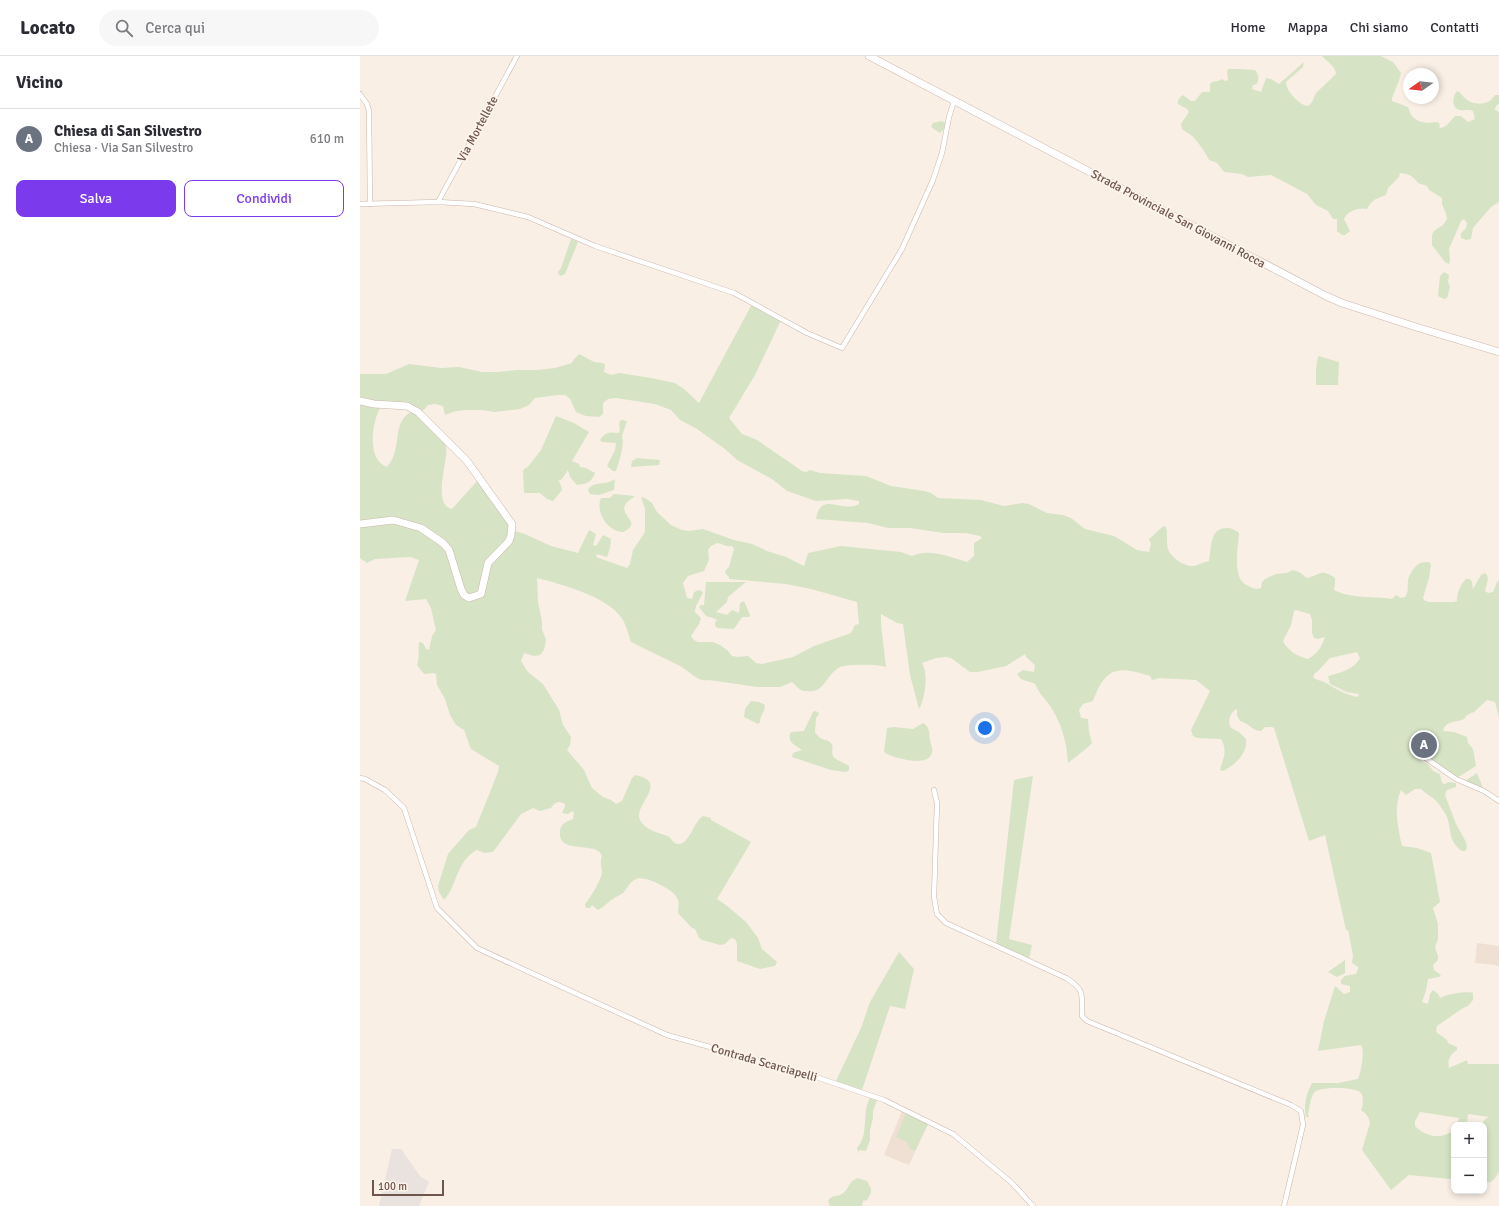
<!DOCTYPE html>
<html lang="it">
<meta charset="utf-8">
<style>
:root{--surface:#fff;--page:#f7f7f7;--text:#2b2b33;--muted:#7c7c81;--line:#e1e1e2;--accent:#7c3aed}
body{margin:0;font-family:Signika,sans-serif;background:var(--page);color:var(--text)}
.controls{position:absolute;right:12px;bottom:12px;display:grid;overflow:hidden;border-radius:8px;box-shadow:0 2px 6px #0003}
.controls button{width:36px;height:36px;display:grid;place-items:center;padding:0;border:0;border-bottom:1px solid var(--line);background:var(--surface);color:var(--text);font:20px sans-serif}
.compass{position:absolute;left:1043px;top:12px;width:36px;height:36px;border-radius:50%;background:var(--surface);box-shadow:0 2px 6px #0003;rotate:256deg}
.scale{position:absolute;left:12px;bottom:10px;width:72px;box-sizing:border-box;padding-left:4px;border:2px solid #6e554d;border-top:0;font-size:11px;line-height:14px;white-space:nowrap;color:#6e554d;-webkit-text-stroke:3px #fcf3ea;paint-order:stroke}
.you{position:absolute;left:625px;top:672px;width:14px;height:14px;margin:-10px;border:3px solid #fff;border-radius:50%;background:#1a73e8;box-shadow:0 0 0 6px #1a73e833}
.badge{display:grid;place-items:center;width:26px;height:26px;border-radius:50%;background:var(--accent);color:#fff;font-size:13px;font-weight:700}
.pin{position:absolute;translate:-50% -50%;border:2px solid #fff;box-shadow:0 1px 4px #0006}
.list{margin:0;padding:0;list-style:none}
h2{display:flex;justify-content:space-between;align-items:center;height:52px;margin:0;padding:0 16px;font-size:17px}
h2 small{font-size:13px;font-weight:400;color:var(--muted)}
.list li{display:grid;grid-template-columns:26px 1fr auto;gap:12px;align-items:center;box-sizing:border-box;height:60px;padding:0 16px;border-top:1px solid var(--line)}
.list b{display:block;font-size:15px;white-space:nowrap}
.list p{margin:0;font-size:13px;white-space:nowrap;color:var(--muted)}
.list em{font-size:13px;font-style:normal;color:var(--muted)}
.actions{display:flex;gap:8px;padding:12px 16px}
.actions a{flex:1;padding:9px 0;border:1px solid var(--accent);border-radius:8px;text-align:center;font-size:14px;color:var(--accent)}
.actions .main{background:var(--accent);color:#fff}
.icon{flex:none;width:22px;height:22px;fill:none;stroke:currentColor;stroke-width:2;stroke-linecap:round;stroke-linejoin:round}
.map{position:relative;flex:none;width:1139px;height:1150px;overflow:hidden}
header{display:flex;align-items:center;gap:24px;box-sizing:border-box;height:56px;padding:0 20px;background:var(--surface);border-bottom:1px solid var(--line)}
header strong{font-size:19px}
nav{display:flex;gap:22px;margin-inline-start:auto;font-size:14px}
.search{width:280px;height:36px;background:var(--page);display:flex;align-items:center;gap:10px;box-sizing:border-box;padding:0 14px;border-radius:22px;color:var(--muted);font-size:15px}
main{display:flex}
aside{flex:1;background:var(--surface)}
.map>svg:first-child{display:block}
.residential{fill:#f0e0d4}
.industrial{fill:#e9e2de}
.green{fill:#d6e4c5;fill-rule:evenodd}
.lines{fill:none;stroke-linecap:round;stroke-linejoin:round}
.street-casing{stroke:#c8b6ac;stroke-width:5.5}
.secondary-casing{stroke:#cdb7ad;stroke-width:8}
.street{stroke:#fff;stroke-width:4.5}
.secondary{stroke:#fff;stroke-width:7}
.labels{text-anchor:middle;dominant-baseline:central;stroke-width:4;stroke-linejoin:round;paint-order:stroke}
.street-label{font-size:12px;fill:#6e554d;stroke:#fcf3ea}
</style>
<header>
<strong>Locato</strong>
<div class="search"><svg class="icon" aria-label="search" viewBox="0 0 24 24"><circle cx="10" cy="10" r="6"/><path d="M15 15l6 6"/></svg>Cerca qui</div>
<nav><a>Home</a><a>Mappa</a><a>Chi siamo</a><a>Contatti</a></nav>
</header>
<main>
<aside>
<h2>Vicino<small></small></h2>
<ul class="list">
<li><span class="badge" style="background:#6b7280">A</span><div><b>Chiesa di San Silvestro</b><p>Chiesa · Via San Silvestro</p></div><em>610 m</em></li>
</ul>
<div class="actions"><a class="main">Salva</a><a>Condividi</a></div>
</aside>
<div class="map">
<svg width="1139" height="1150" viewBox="0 0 1139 1150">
<rect width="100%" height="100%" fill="#f9efe5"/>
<g class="residential">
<polygon points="1117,887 1139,890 1139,911 1136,909 1115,907"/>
<polygon points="542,1055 568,1068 549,1109 524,1099"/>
</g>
<polygon class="industrial" points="32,1093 41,1093 60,1120 69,1126 59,1150 19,1150"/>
<g class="green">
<path d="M962,0h59l12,6 8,11 -2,8 -7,17v3l16,6c1,2 2,7 4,9 7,8 16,7 25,6l3,2 -1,3 2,1 5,-2 9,-10h6l7,6 7,-3 -2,-8c-4,-2 -8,0 -13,-1 -9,-2 -8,-13 -3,-19 4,1 5,5 9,8 6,6 18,6 25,1 1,-1 2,-3 4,-5h4v8l-4,5v2l4,2v90l-8,5 -18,21 -2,11 -5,1 -5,-2v-5l5,-5 1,-5 -3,-4 -3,2 -12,28 1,11 -1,4 -4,-2 -13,-17v-10l2,-4 9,-6 4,-6 -1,-5 -4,-10v-6l-13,-8 -2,-4 -9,-3c-5,-7 -9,-9 -18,-10l-1,4 -11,11 -2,7c-9,3 -15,5 -19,14 -8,-2 -20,2 -23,10l6,12 -5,4h-3l-5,-4v-12h-4l-5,-8 -12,-6 -9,-11 -36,-19 -23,2 -6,-3 -18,-2 -7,-9 -8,-3c-1,-4 -13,-21 -17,-24 -3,-3 -7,-4 -10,-7l-1,-5 8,-12 -2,-3 -9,-5c-1,-4 2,-7 5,-9l8,6h4l7,-9h8v-8l2,-2 6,-1 4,-2 3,2 3,-1 -1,-8 1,-3h12l15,1c4,5 4,8 2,14l-4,1 -1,4 9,3 5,-14 5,1 8,5 25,-22 -1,5 -17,15c-1,8 14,24 22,24 6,-4 5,-9 9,-14l19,-18c-1,-9 -9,-12 -14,-18z"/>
<polygon points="581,65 586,67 584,73 580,77 571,71 573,67"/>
<polygon points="211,183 218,186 205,218 201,220 199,219 198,216 201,212"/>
<polygon points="1084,216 1089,219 1088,226 1090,231 1087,242 1084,243 1078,240 1080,220"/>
<path d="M392,248l29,16 -26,55 -26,43 13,16 15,6 45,31 4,1 4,-2 10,3 46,3 25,10 33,5 7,2 7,5 43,2 23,6 18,-3 7,1 18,9 16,2 8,3 14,11 29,7 23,14 12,2 2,-8 -2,-5c5,-4 9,-9 15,-13l2,1c2,7 0,15 2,22 3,9 17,18 26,17 4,-1 10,-4 15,-5 3,-14 0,-33 18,-33 5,0 9,2 12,5 -1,12 -5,37 2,47 3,5 11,8 16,9l4,-1 1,-6 3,-3 11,-5 10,-1 7,-3 6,2 8,6c14,-3 13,-10 28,0v5l-1,7c17,9 40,6 58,9l4,-4 5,3 4,-1c4,-6 2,-9 3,-16 0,-5 7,-16 12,-18 2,-1 6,-1 9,-1l2,2 -2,14 -6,20 1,2 4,2h25l4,-1c0,-9 3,-16 9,-22h4l2,3 1,7 8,-14 4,-2 2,2 1,4 -3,12 3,2 5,-1 4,-10 2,-2v138l-4,-16 -8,-2 -13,12 -7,3 -3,4c-9,4 -18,1 -21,12l11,1 13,5 1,6 5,6 3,17 -19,12 -36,-27 14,-10 -3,-3 -3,3 -2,-2 1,-2h-5l-8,8 -5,2 13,16 5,1 5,7 7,3 2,9 3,1 3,-2 8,1v4l-9,3 -2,5 11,29 10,18 1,6 -2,3h-3c-16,-11 -9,-24 -17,-38 -3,-4 -6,-10 -10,-13 -4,-4 -9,-6 -14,-11h-6l-9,6 -5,-5c-8,18 -3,38 1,56l15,2 14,5 9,49 -7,6 5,16v15l-3,8 3,9v4l-5,5 1,5 7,5 -2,2 -11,2 -2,12 -4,11 6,2 2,-10 3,-4 5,4 2,4c6,-4 27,-7 33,-5v7l-5,6 -5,2 -26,18 -1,6 11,8 1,3 9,4v3c-7,4 -10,11 -8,18l18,-8 1,4h31v108c-4,6 -7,13 -15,9v-56h-3l4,-6 4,-2 -21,-3 -1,11h-10l2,-7 -39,-6 -5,9v5c11,11 26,14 39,4v48l-3,1 -42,-4 -18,15 -29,-40 8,-27c-1,-5 -4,-11 -9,-12 2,-5 3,-13 0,-18 -5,-6 -43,-7 -47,0 -4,5 -4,14 -6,21l1,3h-3c-3,-11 1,-25 6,-34h26l20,-4c3,-7 7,-28 3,-34l-43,6 6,-30 11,-35 9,8 6,-2v-6l-9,-2v-4l4,-4 11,-2 2,-5v-2l-6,-4 1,-8 -5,-25h-2l-21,-95 -16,6 -35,-113 -2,-1h-7l-4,4c-9,0 -12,-8 -21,-10l-3,-6v-6c-7,3 -10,12 -6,19l8,4 7,7c2,14 -11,26 -23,32l-3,-1c3,-12 8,-18 1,-31l-24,-1 -4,-2 -2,-6 19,-39 -14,-11 -37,-2 -7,2 -2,-4c-32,-10 -44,-10 -57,25l-10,3 -4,6 2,8 7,1 1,13 3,11 -5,5 -19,15c-1,-19 -6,-38 -16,-54 -5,-9 -13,-15 -17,-25 -7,-4 -14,-2 -18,-10l6,-4 11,2 1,-7 -9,-8 -1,-3 -19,12 -28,6h-8l-19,-14 -5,-1 -10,1 -14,5c1,3 3,6 3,9 2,11 -1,28 -6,37l-9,-34 -7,-51 -6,-1 -16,-9v10l5,43c-8,-3 -39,-3 -46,0 -14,7 -15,27 -33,24 -2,0 -5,0 -6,-1 -3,-1 -6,-6 -9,-8l-12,5h-23l-48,-7c-11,3 -19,-9 -29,-14l-49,-24c-3,-9 -5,-19 -11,-26 -15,-20 -59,-32 -83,-38l1,24 4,19v8l4,11 -2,10 -4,5 -6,1 -10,-3 -3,8 7,11 15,12 16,26 4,15 8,12 -1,8 -3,5 17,20 8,18 11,9 8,3 5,4 6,-3 10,-23 3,-3c33,6 3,27 4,41 1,12 19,17 29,20 4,2 5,9 12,8 10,-2 14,-23 23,-28l8,2v2l40,22 -34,57 9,6 20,17 12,16 4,11 15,13 -2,4 -15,3 -23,-8v-17l-2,-5 -4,-1 -6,6 -5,1 -18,-5 -3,-2 -4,-9 -3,-1 -14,-15c0,-5 2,-10 -1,-15 -4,-9 -32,-23 -41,-19 -6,3 -8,8 -12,13 -3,3 -7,4 -11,7 -5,3 -9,8 -15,11l-6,-5 -2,3h-4l-1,-4c5,-6 17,-25 17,-32 -1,-6 -2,-10 0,-16 -1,-2 -2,-4 -4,-5 -11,-7 -41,1 -38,-20 1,-8 6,-9 13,-12l1,-6 -2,-2 -4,3 -6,-1 3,-7v-2c-6,-4 -11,-2 -14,4l-11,3 -7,-3 -12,6 -28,38 -9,1 -7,-3c-22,12 -19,35 -33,50l-5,-8 -1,-6 10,-32 21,-24 7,-3 22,-55 1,-6 -28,-17 -7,-19 -8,-5 -6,-10 -5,-16 -8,-14 -1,-11 -3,-1 -9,1 -7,-9c3,-8 1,-15 2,-23l4,1 3,6 3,1 3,-14 4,-6 -5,-22 -5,-9 -21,2 14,-41 -9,-3 -35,2 -8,4 -7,-5v-33l30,-3 14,2 28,13 15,14 6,26 6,16 4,6 7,2 6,-1 5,-5 7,-28 21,-24 6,-12 10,3 26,12 27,7 11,-23 7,4 -3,11 3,1 7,-11 8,4 -1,9 -3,9 -10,-3 -1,3 31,11 3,-4 3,-14 12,-18v-23l-4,-12 4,1 7,5 5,9 14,13 11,5 7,1 14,-2 31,11 18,4 15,7 19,6 18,9 4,-13 33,-7 60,6 11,4c17,-8 38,1 55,6l7,-6v-13l8,-5 -2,-2 -14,-3h-23l-33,-5h-22l-20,-5 -52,-4c5,-29 26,-5 43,-15v-3l-12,-2 -31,2 -29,-10 -15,-12 -35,-19 -12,-11 -28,-20 -17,-9 -9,-10 -16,-6 -39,-6 -8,1 -5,4v11l-4,3 -13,-1 -10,-4 -6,-13 -5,-4h-7l-23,3 -6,7 -9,4 -25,3 -13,-2h-16l-10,1 -11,4 -2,-9 -8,-2 -7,1 -7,8 -7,-5 -54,-7v-27h26l23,-10 32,4 18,-1 23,5h16l19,-2h20l18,-2 17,-5 2,-4 5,-5 15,8 9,1 2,2 -1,7 7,3 8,-2 32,5 24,5 9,6 15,14zM357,487c6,1 9,4 15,3l2,3 -5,18 -3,3 -1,3 4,4v2l57,5 25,5 46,13 2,22 -4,1 -4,8 -37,13 -21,11 -31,7 -6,-1 -8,-7 -10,1 -6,-1 -5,-6 -7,-5 -7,-3h-15l-4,-2 -3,-4 8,-12 2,-6 -6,-6c0,-8 6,-13 8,-20l-4,-2 -5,2 -2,7 -5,-1 -4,-15 5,-7 16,-5 5,-11 -1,-10 3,-4zM936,554l14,4 2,6v13l2,5 4,1 7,-2c-4,11 -7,16 -17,22 -10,-2 -21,-9 -25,-18l8,-16 3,-14zM997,596l3,6c-5,11 -21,15 -32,18l2,8 17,8 12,2 -1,3c-14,-2 -24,-10 -36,-16 -4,-1 -6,-1 -9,-4l2,-4 3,-2 12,-13z"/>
<polygon points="958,300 979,306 978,329 956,329 956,313"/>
<path d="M0,346l21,4c-9,15 -15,54 6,61 16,-18 4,-41 22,-54 8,-1 12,5 17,10 8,7 18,14 20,24 3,13 -15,57 6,62l26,-29 30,43 1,8 -2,8 -12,14 -17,37 -5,4 -8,-1 -15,-46 -11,-11 -33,-16 -27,-2 -19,3z"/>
<path d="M196,360l18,7 15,9 -17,29 7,3 1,3 6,1 9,5c-3,9 -9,11 -18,12l-7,-8 -2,-7 -6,9 -4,2 2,2 2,7 -9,11 -6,-2 -7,-6h-16l-1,-22 2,-3h2l14,-18z"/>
<path d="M262,364l5,1 -5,15c3,8 -3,26 -6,35h-3l-6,-5 8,-16 1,-7 -14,-1 -2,-2c5,-8 10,-8 19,-7 2,-4 -1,-8 1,-12z"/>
<polygon points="277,402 300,404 299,409 271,411 272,405"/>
<path d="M255,423l-1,11 -15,5 -9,-1 -2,-4c6,-10 18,-4 27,-11z"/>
<path d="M254,438l21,2c-3,3 -8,5 -10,9 -5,12 18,17 -2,27 -15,0 -28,-20 -22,-34h9z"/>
<polygon points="346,526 386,526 368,541 367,546 356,556 367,559 372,554 379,557 380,547 384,545 390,559 389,561 382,561 374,573 358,572 355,570 355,566 357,565 356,563 346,560 339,551 341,549 344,549"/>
<path d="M391,645l8,1 6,3c0,7 -5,10 -5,17l-2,2 -14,-7 1,-8z"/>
<path d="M455,655l3,1 1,2 -3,4 -1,14c6,10 11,6 16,11 3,4 0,8 2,13 2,4 12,7 16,10v4l-3,2 -15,-2 -39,-13 1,-4 9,-3c-7,-5 -16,-8 -11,-18l13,-1 9,-19z"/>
<path d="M563,667c7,4 6,10 7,17 1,6 4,10 1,15 -5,12 -39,3 -47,-3l3,-24 7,-1 19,2z"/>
<polygon points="1117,717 1123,732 1105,725"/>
<polygon points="673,720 649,883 672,889 669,902 636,888 654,724"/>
<polygon points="539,896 554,913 545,953 530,950 502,1034 476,1025 501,972 510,946"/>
<polygon points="985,904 985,917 977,921 968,916"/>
<path d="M510,1042l7,2 -4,11v7l-3,12v10l-4,11 -7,-1v4l-2,-6c13,-15 4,-35 13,-50z"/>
<polygon points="546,1057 568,1068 555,1095 549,1092 547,1086 536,1081"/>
<path d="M498,1122l9,3 4,8v4l-4,7 -4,1 -1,5h-32l-2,-5c4,-7 9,-4 14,-7 8,-5 5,-12 16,-16z"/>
</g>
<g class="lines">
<defs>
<g id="street">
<polyline points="0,38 7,48 9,55 10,148"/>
<polyline points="78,146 157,0"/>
<polyline points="0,148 78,146 114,148 168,161 235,190 374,237 447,277 482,292 542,193 573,124 582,97 589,61 594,45"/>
<polyline points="1054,694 1096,723 1124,735 1139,745"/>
<polyline points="0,722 5,723 25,734 44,752 77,852 117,892 307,979 450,1019 524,1044 593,1078 652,1127 673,1150"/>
<path d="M574,734l3,13 -3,94 3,17 9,9 120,55c19,12 16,16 16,38l5,5 204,84 10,6 2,14 -19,81"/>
</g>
<g id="secondary">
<polyline points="509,0 966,240 982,247 1056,271 1139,296"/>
<polyline points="0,345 14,348 47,350 58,356 107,405 152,468 151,479 149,485 128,507 121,538 109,542 104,539 101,533 89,494 83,487 61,472 33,464 0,468"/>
</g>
</defs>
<use href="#street" class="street-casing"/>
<use href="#secondary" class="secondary-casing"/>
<use href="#street" class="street"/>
<use href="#secondary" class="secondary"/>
</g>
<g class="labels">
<g class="street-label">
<text transform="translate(118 73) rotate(-62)">Via Mortellete</text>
<text transform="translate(818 163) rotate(28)">Strada Provinciale San Giovanni Rocca</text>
<text transform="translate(404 1007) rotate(16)">Contrada Scarciapelli</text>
</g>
</g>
</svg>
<div class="controls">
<button>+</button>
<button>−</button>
</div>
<svg class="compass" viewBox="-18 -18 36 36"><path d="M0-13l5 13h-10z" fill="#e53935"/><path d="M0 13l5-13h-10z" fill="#7c7c81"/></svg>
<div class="scale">100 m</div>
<div class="you"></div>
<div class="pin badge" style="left:1064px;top:689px;background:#6b7280">A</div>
</div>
</main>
